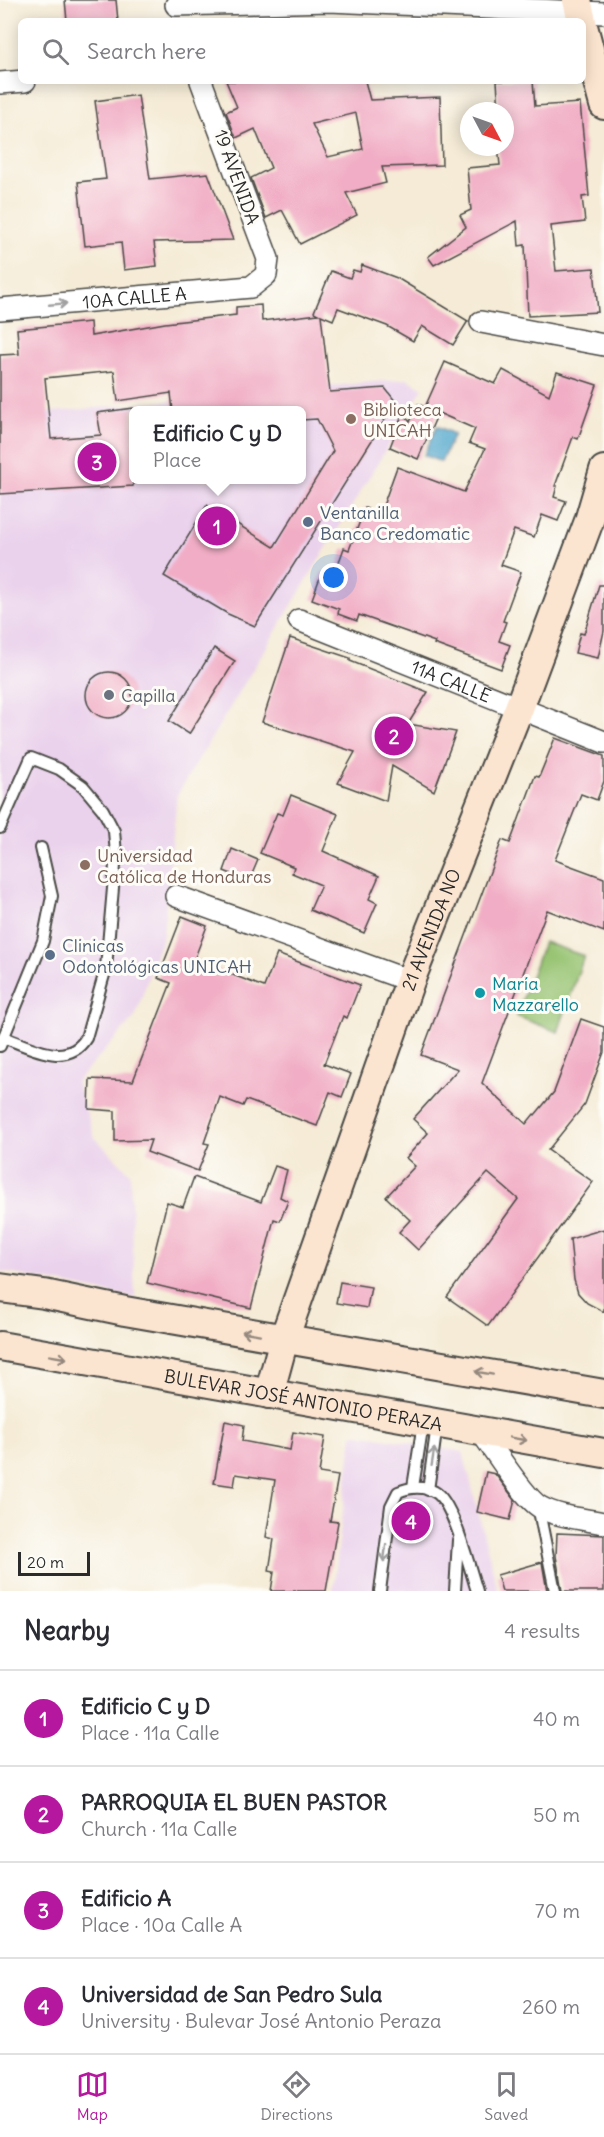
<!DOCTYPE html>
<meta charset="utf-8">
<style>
:root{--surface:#fff;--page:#f7f7f7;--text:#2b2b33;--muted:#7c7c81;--line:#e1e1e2;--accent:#b5179e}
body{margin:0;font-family:Delius,sans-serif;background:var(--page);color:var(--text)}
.compass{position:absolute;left:460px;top:102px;width:54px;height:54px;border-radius:50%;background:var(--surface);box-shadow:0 3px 15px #0003;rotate:131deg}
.scale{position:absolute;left:18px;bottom:15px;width:72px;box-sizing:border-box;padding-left:6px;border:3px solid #2b2b2b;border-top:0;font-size:16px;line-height:21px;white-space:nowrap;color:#2b2b2b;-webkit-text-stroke:4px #fdfcf7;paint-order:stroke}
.you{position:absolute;left:334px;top:578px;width:21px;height:21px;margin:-15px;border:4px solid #fff;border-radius:50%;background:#1a73e8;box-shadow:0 0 0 9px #1a73e833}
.badge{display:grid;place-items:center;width:39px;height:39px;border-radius:50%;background:var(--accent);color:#fff;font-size:20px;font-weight:700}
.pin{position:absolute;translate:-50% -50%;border:3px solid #fff;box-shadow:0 2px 6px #0006}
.popup{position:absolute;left:129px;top:406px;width:177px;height:78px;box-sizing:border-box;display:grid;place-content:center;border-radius:9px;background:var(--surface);filter:drop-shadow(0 2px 4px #0005);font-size:20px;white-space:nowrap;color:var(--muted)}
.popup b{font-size:22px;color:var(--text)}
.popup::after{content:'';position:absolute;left:50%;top:100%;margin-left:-12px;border:12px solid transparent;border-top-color:var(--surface)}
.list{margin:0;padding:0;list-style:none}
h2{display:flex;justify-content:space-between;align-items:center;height:78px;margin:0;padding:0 24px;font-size:26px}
h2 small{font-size:20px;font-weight:400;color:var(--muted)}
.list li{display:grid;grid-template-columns:39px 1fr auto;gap:18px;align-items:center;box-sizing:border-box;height:96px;padding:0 24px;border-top:2px solid var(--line)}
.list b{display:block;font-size:22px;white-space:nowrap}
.list p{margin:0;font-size:20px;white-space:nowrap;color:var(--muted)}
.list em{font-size:20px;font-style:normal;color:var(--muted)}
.icon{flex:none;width:33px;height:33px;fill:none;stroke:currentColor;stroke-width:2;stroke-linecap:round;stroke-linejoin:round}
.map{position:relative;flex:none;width:604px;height:1591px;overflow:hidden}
.search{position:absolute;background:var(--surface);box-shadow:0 3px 15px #0003;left:18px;right:18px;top:18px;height:66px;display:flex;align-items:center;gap:15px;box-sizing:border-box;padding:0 21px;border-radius:9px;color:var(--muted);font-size:22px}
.sheet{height:462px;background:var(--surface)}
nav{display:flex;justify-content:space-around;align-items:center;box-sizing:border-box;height:84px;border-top:2px solid var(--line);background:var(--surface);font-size:16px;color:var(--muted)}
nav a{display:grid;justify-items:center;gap:3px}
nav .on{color:var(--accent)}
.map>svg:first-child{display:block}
.built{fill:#ead1ec;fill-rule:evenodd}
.green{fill:#95c270;stroke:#60764e;stroke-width:1.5}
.water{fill:#4fa6cc;stroke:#3d687c;stroke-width:1.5}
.building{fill:#f1adc5;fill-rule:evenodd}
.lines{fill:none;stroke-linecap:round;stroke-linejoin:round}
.lane-casing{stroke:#494845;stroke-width:14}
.street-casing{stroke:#494845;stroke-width:24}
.secondary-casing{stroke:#494845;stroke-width:32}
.lane{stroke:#fff;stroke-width:10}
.street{stroke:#fff;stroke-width:21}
.secondary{stroke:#fce5d0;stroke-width:28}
.oneway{stroke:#a0a0a0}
.oneway2{stroke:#94887e}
.education-dot{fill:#8d6e63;stroke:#fdfcf7;stroke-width:2}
.service-dot{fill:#5c6f8a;stroke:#fdfcf7;stroke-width:2}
.worship-dot{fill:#6b7280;stroke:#fdfcf7;stroke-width:2}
.culture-dot{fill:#0f9aa8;stroke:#fdfcf7;stroke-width:2}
.labels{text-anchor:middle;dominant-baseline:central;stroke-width:6;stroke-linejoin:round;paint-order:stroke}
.street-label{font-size:18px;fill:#2b2b2b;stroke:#fdfcf7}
.education-label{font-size:18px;fill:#785e54;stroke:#fdfcf7;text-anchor:start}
.service-label{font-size:18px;fill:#4e5e75;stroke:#fdfcf7;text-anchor:start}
.worship-label{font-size:18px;fill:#5b616d;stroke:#fdfcf7;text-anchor:start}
.culture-label{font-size:18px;fill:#0d838f;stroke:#fdfcf7;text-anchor:start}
</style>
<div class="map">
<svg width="604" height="1591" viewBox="0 0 604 1591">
<rect width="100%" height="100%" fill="#fdfcf7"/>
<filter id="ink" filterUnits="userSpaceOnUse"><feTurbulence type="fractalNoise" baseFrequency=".0167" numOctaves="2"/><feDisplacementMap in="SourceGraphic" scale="12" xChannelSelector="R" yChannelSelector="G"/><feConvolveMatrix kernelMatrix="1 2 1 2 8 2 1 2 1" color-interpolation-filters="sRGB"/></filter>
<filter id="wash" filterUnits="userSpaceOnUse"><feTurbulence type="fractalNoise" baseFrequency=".008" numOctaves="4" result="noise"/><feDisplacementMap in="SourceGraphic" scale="24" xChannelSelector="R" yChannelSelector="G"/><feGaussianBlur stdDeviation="1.35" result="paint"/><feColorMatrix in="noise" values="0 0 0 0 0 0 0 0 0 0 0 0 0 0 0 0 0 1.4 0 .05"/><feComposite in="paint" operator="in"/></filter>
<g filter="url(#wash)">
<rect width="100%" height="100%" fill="#f5ebd6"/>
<g class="built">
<path d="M407,379l16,9 -246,407 -14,139 -28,83 -59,65 19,56 35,35 5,125 -135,-27v-854zM133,410h168v70h-168z"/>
<polygon points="353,1433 463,1452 498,1591 333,1591"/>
</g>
<polygon class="green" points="544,942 584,956 558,1032 516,1016"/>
<polygon class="water" points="437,426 454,434 441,462 424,455"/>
<g id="blocks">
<g class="building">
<polygon points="65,0 116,0 118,21 67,21"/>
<path d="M226,81h139l5,19 70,-3 2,68 -60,2 4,16 -40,10 11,22 -57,29 -18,-34 -16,8 -15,-40 20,-10 -16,-39 -19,9 -10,-26 11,-5zM356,113l7,36 -35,8 -16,-33z"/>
<polygon points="497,81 533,81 535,106 580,103 589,196 582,197 585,222 551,226 556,271 594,268 598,312 528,316 525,245 519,246 517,221 434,265 428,257 466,227 460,215 471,210 467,168 500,165 498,147 505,147 505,111 499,111"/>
<polygon points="138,95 150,179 208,173 233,240 154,242 157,266 124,270 121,242 85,246 78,182 106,179 95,101"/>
<polygon points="362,265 397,278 468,321 453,345 422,326 413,341 387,326 338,308 333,320 321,315 330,392 385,388 396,402 255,626 228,614 164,576 207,505 274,547 333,451 317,419 301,420 301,411 173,411 171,393 118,401 114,371 45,378 51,439 101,435 97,413 133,408 133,486 0,494 0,355 19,354 17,329 90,322 91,336 165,323 236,315 236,307 261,305 262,321 318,314 314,312 331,271 350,278 353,270 360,272"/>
<polygon points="445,362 495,384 503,370 549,395 557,372 597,385 578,439 573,437 555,486 557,486 554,497 566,501 558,521 542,515 534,537 514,530 501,565 521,572 503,621 506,622 499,641 510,645 501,669 434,644 435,642 359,615 357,621 338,614 339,609 312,599 322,572 334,576 344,548 349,550 365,508 380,514 397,467 464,492 485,449 469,443 475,429 425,407"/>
<polygon points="418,404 438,413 418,459 390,447 403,413 410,422"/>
<polygon points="599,585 604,585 604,631 598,658 575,653 580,633 584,634"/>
<polygon points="290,638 350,658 350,661 428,692 408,724 456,732 434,791 392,766 386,801 338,783 355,752 262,722"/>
<polygon points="214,648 235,661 189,734 169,721"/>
<circle cx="109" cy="695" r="23"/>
<polygon points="555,738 604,756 604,781 597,800 581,794 555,860 604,878 604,932 547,910 482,1083 526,1124 534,1114 535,1115 554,1092 581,1019 604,1027 604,1052 585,1104 548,1150 593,1182 488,1326 447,1297 518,1199 488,1173 418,1250 399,1232 410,1220 386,1197 415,1166 406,1158 428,1133 413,1119 458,1069 421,1055 502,840 510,843 535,776 539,777"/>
<polygon points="291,795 338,814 323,851 379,876 369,899 377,903 364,933 310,910 321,885 292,873 294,867 260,853 277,813 283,815"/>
<polygon points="232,849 258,860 249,881 224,871"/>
<polygon points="182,916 207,926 194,960 264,987 277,954 360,985 347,1018 343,1016 324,1064 351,1074 342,1097 330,1092 317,1126 246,1100 243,1106 220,1097 204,1143 209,1144 198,1171 147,1152 151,1140 115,1141 115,1111 89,1109 90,1079 133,1081 171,983 158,978"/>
<polygon points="275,1166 287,1170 280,1197 288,1201 280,1221 274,1219 251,1308 147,1283 167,1202 183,1207 194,1177 261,1202"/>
<polygon points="604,1229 604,1312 587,1303 578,1293 574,1280 570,1239"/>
<polygon points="340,1282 371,1287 367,1308 336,1303"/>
<polygon points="225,1421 244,1425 242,1441 290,1450 293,1432 325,1437 319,1473 338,1476 330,1521 338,1522 326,1591 271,1591 274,1572 269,1571 274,1539 266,1537 275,1480 236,1474 234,1486 214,1483"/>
<polygon points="486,1472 495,1474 515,1500 510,1520 477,1512"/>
<polygon points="557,1533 604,1535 604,1591 562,1591 556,1556"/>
<polygon points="542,1562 547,1591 502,1591 497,1575"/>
</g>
</g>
</g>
<g filter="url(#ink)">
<use href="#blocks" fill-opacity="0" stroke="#494845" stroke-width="1.5"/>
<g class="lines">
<defs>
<g id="lane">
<path d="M0,828l31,-70 28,11 24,17 20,24 11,21 2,23 -10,114 -20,70c-19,31 -56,9 -83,-1"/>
<polyline points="0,1046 43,941 52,896 41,848"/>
<polyline points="413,1487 423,1423"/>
<polyline points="428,1490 437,1425"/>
<polyline points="538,1506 555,1591"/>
<path d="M380,1591l11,-85 7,-14c11,-5 26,-6 37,0 18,9 35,78 42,99"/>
<polyline points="455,1591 458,1540"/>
</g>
<g id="street">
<polyline points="176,5 329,1 604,13"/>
<polyline points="0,83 25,81"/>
<path id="s1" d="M0,309l251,-22 15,-12 2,-16 -67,-178"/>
<polyline points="481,322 604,345"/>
<path id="s2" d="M299,620l305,122"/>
<polyline points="176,896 410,981"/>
<path d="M481,1432c13,17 43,66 59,75 18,10 44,12 64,16"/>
</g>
<g id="secondary">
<polyline points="577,0 582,21"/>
<polyline points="583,26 604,105"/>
<polyline points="0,1288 44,1294 125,1311 604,1394"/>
<path id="s3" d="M0,1346l604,107"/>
<path id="s4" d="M269,1394l15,-55 126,-358 109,-273 70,-187 15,-51"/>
</g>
</defs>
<use href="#lane" class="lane-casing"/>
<use href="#street" class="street-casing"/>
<use href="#secondary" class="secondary-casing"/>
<use href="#lane" class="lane"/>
<use href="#street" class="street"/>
<use href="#secondary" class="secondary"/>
</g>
<defs><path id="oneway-shaft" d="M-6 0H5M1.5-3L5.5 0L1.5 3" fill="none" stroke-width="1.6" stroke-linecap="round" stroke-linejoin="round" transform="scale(1.5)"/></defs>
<g class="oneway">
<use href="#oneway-shaft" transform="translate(58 304) rotate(-5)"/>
<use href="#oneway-shaft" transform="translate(433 1457) rotate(-81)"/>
<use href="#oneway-shaft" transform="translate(385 1553) rotate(98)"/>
</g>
<g class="oneway2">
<use href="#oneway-shaft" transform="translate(251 1333) rotate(-170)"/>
<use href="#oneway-shaft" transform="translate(58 1357) rotate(10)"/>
<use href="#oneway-shaft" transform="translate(484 1373) rotate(-170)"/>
<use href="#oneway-shaft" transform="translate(518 1439) rotate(10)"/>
</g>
</g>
<g class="education-dot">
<circle cx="351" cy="419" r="6"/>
<circle cx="85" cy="865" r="6"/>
</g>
<g class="service-dot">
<circle cx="308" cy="522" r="6"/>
<circle cx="50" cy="955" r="6"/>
</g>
<circle class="worship-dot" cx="109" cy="695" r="6"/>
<circle class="culture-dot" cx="480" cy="993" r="6"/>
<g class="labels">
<g class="street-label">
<text transform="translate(237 177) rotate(70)">19 AVENIDA</text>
<text stroke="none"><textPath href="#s1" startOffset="135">10A CALLE A</textPath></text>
<text stroke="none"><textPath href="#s2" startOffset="164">11A CALLE</textPath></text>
<text stroke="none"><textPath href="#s4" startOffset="492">21 AVENIDA NO</textPath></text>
<text stroke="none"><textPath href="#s3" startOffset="308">BULEVAR JOSÉ ANTONIO PERAZA</textPath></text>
</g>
<g class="education-label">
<text x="363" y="409">Biblioteca<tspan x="363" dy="21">UNICAH</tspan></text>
<text x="97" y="855">Universidad<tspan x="97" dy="21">Católica de Honduras</tspan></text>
</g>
<g class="service-label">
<text x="320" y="512">Ventanilla<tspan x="320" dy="21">Banco Credomatic</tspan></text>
<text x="62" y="945">Clinicas<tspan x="62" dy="21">Odontológicas UNICAH</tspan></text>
</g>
<g class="worship-label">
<text x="121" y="695">Capilla</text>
</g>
<g class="culture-label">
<text x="492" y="983">María<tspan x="492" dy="21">Mazzarello</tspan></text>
</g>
</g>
</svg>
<svg class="compass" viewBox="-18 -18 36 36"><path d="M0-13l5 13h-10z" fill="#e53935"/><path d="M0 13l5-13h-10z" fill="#7c7c81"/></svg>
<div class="scale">20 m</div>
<div class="you"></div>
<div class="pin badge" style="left:217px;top:526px">1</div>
<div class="popup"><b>Edificio C y D</b>Place</div>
<div class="pin badge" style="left:394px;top:736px">2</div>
<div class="pin badge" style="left:97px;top:462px">3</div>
<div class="pin badge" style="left:411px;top:1521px">4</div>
<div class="search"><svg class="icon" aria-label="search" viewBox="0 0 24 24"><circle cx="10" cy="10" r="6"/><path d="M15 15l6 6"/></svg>Search here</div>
</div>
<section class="sheet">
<h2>Nearby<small>4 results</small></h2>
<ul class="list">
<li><span class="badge">1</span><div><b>Edificio C y D</b><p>Place · 11a Calle</p></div><em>40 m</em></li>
<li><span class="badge">2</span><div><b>PARROQUIA EL BUEN PASTOR</b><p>Church · 11a Calle</p></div><em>50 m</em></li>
<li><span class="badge">3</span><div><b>Edificio A</b><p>Place · 10a Calle A</p></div><em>70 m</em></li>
<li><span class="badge">4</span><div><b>Universidad de San Pedro Sula</b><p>University · Bulevar José Antonio Peraza</p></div><em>260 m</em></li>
</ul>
</section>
<nav>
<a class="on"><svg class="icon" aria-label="map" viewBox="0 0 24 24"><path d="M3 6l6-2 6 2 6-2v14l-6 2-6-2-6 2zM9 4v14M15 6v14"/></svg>Map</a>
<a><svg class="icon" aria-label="directions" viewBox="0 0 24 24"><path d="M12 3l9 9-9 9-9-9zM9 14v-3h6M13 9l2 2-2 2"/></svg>Directions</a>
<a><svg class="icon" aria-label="saved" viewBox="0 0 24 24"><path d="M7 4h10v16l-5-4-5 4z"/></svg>Saved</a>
</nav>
